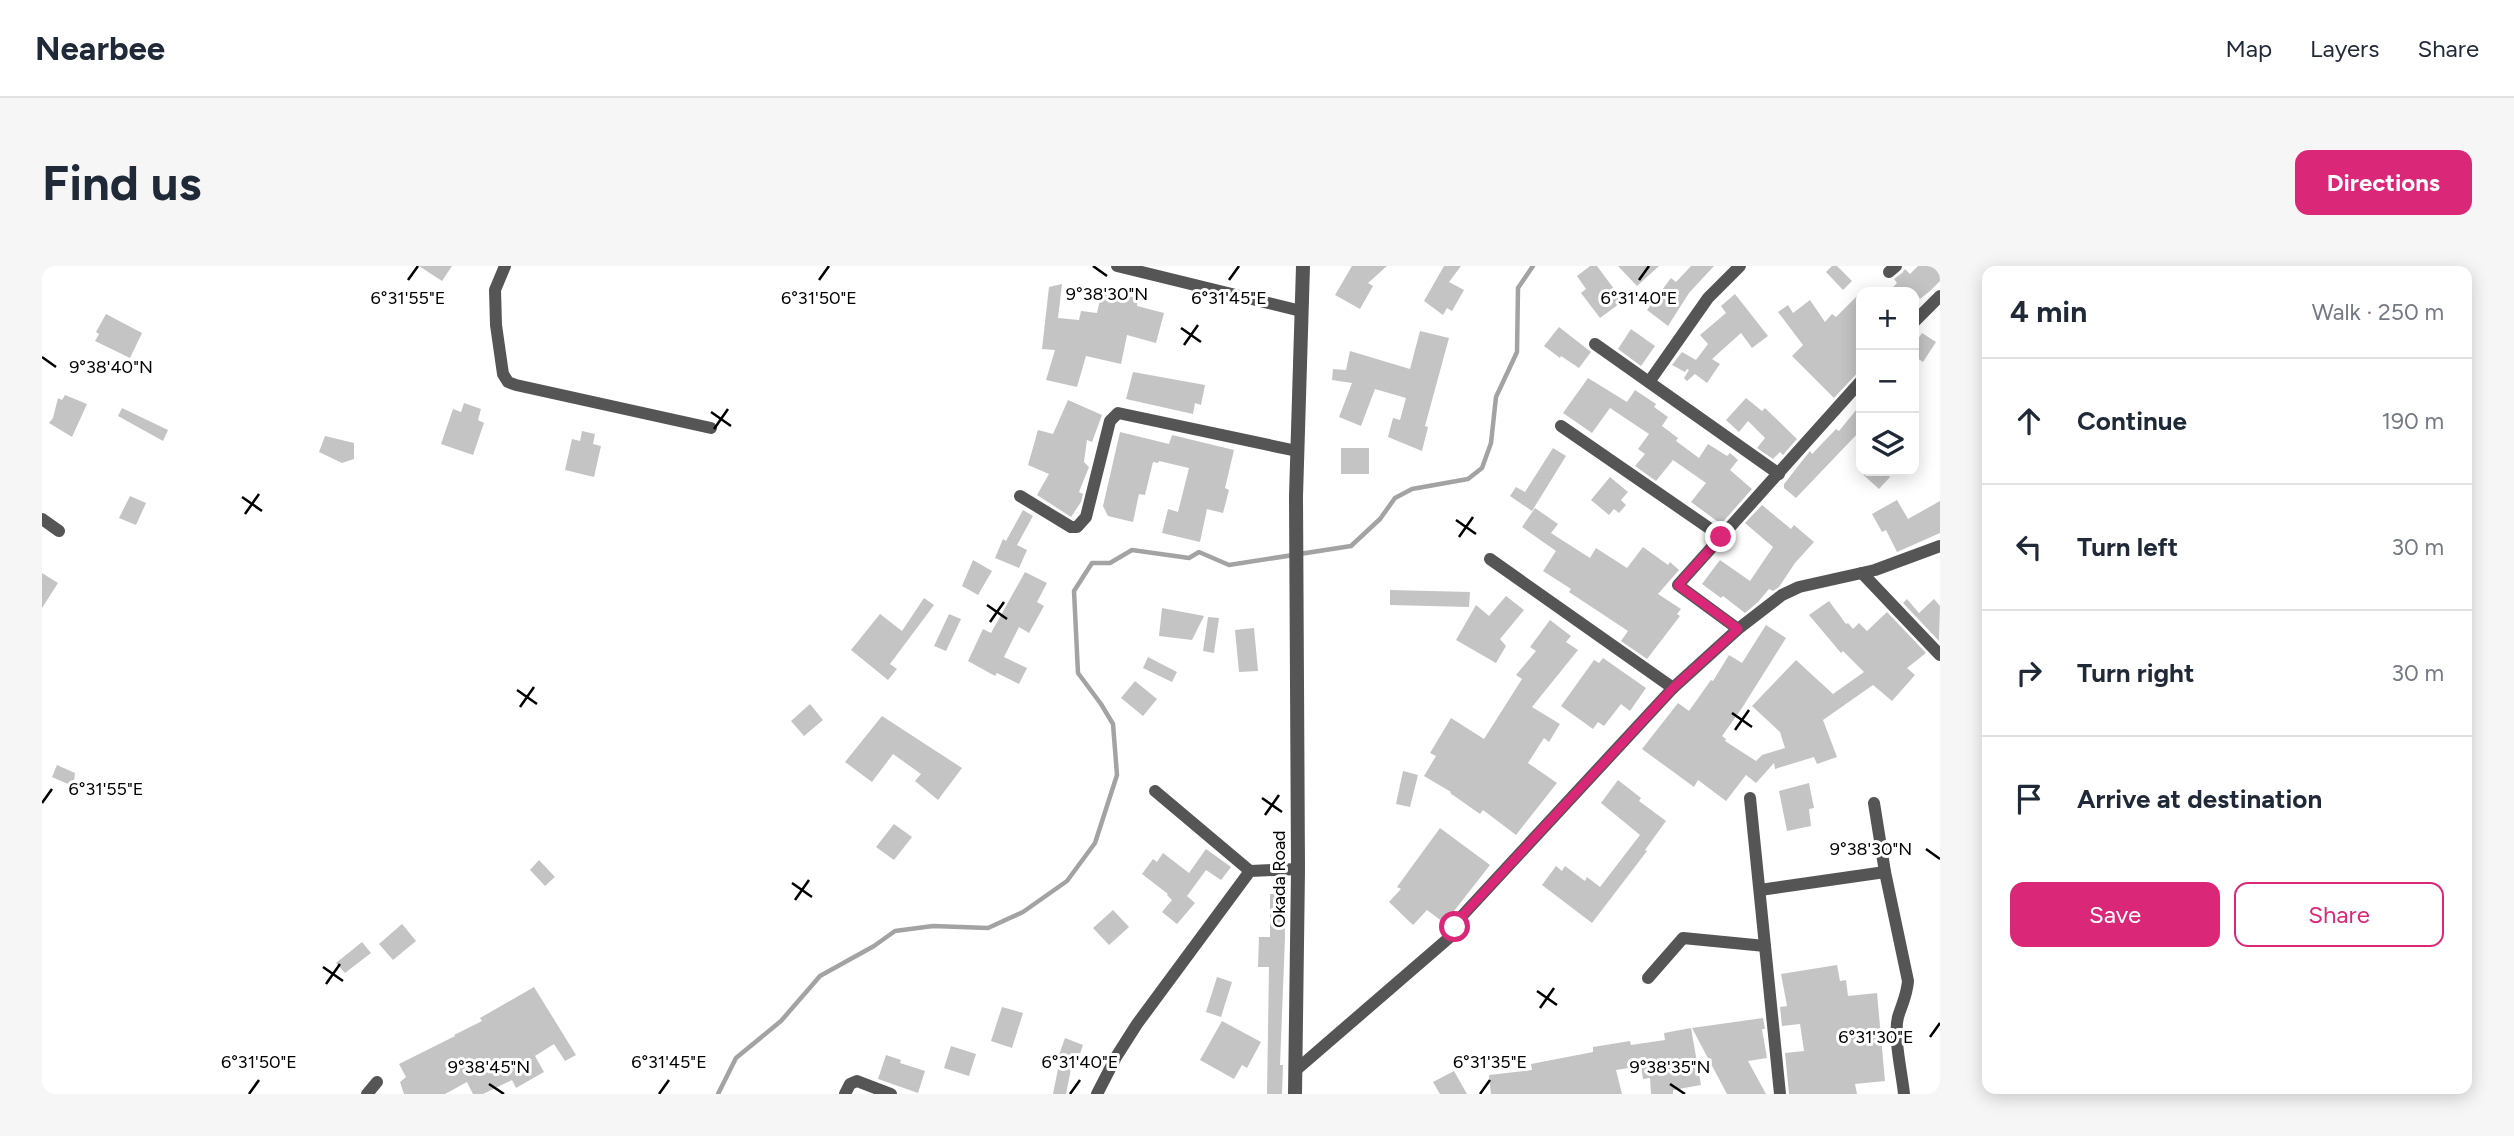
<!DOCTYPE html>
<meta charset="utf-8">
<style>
:root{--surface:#fff;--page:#f6f6f7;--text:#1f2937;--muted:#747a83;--line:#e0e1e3;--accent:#db2777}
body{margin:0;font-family:Figtree,sans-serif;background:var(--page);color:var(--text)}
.controls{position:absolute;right:21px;top:21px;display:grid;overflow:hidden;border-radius:14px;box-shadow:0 4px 18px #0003}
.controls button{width:63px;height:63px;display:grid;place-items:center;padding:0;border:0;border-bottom:2px solid var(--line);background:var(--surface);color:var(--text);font:35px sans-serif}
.stop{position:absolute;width:21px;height:21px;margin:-16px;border:5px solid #db2777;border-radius:50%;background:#fff}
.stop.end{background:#db2777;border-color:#fff;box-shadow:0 2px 7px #0008}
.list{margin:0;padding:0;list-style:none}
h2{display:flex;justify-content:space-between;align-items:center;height:91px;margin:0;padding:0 28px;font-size:30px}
h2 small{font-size:23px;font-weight:400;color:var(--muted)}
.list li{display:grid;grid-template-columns:46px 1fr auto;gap:21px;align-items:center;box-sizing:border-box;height:126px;padding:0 28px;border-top:2px solid var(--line)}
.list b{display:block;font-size:26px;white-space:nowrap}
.list em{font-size:23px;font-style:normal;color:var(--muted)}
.actions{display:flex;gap:14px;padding:21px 28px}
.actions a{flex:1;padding:16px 0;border:2px solid var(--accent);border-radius:14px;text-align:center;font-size:24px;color:var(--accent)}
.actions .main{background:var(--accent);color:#fff}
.icon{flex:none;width:38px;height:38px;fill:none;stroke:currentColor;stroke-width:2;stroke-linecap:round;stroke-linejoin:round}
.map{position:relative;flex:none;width:1898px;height:828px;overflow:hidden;border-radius:14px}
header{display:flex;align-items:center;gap:42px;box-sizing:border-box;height:98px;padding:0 35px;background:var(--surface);border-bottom:2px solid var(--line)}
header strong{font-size:33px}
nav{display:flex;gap:38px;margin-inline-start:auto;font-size:24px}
.intro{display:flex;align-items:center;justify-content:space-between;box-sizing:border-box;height:168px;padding:0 42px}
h1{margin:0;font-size:49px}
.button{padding:18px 32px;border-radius:14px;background:var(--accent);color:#fff;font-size:24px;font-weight:700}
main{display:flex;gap:42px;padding:0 42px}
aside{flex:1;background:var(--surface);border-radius:14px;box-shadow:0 4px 18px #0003}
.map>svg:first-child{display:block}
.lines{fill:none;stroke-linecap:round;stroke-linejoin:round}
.stream{stroke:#a3a3a3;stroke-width:4.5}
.building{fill:#c4c4c4}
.minor{stroke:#555;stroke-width:12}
.tertiary{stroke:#555;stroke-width:14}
.route{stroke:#db2777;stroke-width:9}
.ticks{fill:none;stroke:#000;stroke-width:2.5}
.labels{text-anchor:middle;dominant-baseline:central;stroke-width:6;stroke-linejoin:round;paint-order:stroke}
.street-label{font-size:18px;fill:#000;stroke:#fff}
.ticks-label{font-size:18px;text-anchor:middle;fill:#000;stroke:#fff;stroke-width:6;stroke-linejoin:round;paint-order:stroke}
</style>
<header>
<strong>Nearbee</strong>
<nav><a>Map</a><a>Layers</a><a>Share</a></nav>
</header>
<div class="intro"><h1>Find us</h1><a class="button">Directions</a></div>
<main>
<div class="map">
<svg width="1898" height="828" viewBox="0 0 1898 828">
<rect width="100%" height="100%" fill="#fff"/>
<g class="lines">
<polyline class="stream" points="676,828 694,792 739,755 778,710 832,680 853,665 891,660 946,662 981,646 1025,615 1053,577 1075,509 1071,458 1059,438 1036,407 1032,325 1050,297 1068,297 1090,284 1147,292 1157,286 1187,299 1309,280 1338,253 1353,232 1370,223 1426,213 1440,202 1449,177 1454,131 1475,86 1476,22 1491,0"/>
</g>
<g class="building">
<polygon points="377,0 410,0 400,15"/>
<polygon points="1310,0 1345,0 1326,17 1331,20 1318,43 1293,29"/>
<polygon points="1402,0 1419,0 1407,16 1422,24 1410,45 1405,42 1401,49 1382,35"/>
<polygon points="1548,0 1555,0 1581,35 1558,52 1539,27 1544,23 1535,10"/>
<polygon points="1576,0 1617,0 1595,20"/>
<polygon points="1649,0 1672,0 1647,27 1626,60 1605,44 1629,12 1634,16"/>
<polygon points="1790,0 1795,0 1810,15 1801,24 1784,6"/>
<polygon points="1876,0 1898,0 1898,15 1888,25 1878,33 1873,26 1846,26 1855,17 1852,13 1860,7 1863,3 1868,8"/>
<polygon points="1020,18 1016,52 1037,54 1039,45 1055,47 1061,20 1080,24 1079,29 1096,32 1095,40 1122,47 1114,77 1085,69 1079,98 1044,90 1035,121 1004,114 1013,84 1000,83 1007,21"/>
<polygon points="1819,26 1819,103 1792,132 1750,90 1761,79 1736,46 1746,39 1751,47 1768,34 1783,56 1790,48 1794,51"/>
<polygon points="1693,28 1726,70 1710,82 1699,67 1670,93 1678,98 1665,117 1653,108 1645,115 1642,112 1647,104 1645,103 1643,106 1630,99 1640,86 1654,94 1666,78 1658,69 1684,47 1679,40"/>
<polygon points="64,48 100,67 88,92 53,75 57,68 54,66"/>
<polygon points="1517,61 1549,86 1537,102 1519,90 1518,92 1502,80"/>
<polygon points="1589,63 1613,80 1599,100 1576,83"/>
<polygon points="1378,65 1407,72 1383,160 1386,161 1380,185 1346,171 1351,152 1358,154 1364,132 1333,123 1319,160 1297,151 1310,117 1290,114 1291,103 1304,104 1308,85 1368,103"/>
<polygon points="1880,67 1894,76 1881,96 1872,90 1872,79"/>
<polygon points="1091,106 1163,119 1159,139 1153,137 1151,148 1084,133"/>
<polygon points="1546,112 1585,136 1593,124 1614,138 1612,141 1626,151 1620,160 1636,172 1634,175 1657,192 1666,178 1685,190 1688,187 1696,194 1688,204 1710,223 1679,258 1649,236 1664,217 1631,194 1614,215 1593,200 1603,188 1596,183 1607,168 1568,142 1550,167 1521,147"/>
<polygon points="23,129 45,138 30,171 7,157 11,152 16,132 20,134"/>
<polygon points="1704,132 1720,145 1723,142 1755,173 1741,189 1738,186 1731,193 1715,182 1723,172 1706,155 1697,166 1684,154"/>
<polygon points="1026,134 1060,149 1050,176 1045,174 1042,196 1047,201 1037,226 1041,228 1039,236 1029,251 995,229 1007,208 986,199 996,164 1011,168"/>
<polygon points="422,137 439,143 436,154 442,157 431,189 399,178 411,143 419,146"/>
<polygon points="1819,138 1819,164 1754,232 1742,222 1742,218 1768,185 1770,188 1794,163 1797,165"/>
<polygon points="80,142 126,164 121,175 76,150"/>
<polygon points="540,165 553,168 551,178 559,180 552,211 523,204 530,173 538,175"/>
<polygon points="1078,166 1127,178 1130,169 1192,184 1183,222 1187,224 1181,247 1165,243 1158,276 1120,267 1126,243 1136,246 1147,202 1117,195 1116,197 1111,196 1103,229 1097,228 1091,256 1066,250 1061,240"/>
<polygon points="283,170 312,177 312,193 300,197 277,186"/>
<rect x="1299" y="182" width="28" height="26"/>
<polygon points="1511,182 1524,190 1490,245 1468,230 1474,221 1483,226"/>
<polygon points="1817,205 1842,205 1848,211 1837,223"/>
<polygon points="1568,211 1586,226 1579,234 1584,239 1577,247 1572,243 1567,249 1549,234"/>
<polygon points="88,230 104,237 94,259 77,252"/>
<polygon points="1855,234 1866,253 1898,235 1898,267 1855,286 1844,264 1840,266 1830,248"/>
<polygon points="1720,239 1749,263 1752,259 1772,276 1753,297 1737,321 1731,325 1727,323 1716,336 1703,347 1681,330 1679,332 1660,318 1678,294 1708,315 1731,281 1703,257"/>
<polygon points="1493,242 1516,258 1509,267 1548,292 1554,282 1585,302 1601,281 1626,299 1628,296 1637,304 1616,328 1639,343 1635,348 1638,350 1605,393 1579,375 1586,365 1527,326 1529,323 1501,305 1514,285 1480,261"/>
<polygon points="981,244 991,250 975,279 985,284 977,302 953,292 961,273 964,275"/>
<polygon points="931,294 950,305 936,329 920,320"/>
<polygon points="983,306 1005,317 995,336 1002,340 987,367 977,361 962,391 985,402 977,418 955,407 953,410 926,395 941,363 949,367"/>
<polygon points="0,307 16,317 0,342"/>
<polygon points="1348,324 1428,326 1427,341 1348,339"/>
<polygon points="1464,330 1482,344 1458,373 1464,380 1454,397 1414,374 1434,339 1447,350"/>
<polygon points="882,332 892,339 848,398 855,403 846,414 809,384 838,348 860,365"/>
<polygon points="1865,333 1877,347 1892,333 1898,340 1897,375 1861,337"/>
<polygon points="1787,335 1804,358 1806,357 1811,363 1817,357 1825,365 1845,346 1884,387 1865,402 1873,409 1850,435 1831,419 1781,454 1795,491 1775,498 1772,491 1733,503 1732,497 1714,517 1704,509 1684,535 1656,514 1652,521 1600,483 1636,437 1647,445 1669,414 1671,415 1687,389 1700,397 1724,359 1744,372 1700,442 1680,470 1684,473 1683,475 1714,495 1720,489 1743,482 1738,466 1710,440 1754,394 1791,428 1822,406 1801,385 1799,387 1767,349"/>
<polygon points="1120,342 1162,350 1150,374 1117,370"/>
<polygon points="907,348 919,353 904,385 892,380"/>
<polygon points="1166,351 1177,352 1172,387 1161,385"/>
<polygon points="1508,354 1529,370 1524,376 1536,384 1490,441 1518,458 1507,476 1502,472 1486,497 1515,517 1474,569 1441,544 1438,548 1408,527 1409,526 1382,510 1394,490 1388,487 1409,452 1442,473 1480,413 1474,409 1494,385 1488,381"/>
<polygon points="1212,362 1216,405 1197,406 1193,364"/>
<polygon points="1106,391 1135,406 1130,416 1101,402"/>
<polygon points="1561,392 1604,422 1588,445 1579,438 1562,460 1556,456 1551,463 1519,440 1552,394 1557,397"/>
<polygon points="1093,415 1115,433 1101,450 1079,432"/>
<polygon points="768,438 781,454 762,470 749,455"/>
<polygon points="840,450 920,502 896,534 873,515 879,508 851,488 830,516 803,496"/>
<polygon points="15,499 33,507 32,515 26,518 10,511"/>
<polygon points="1361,505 1376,509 1368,541 1354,538"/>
<polygon points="1576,514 1599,532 1597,535 1624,555 1603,584 1605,585 1550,657 1500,619 1514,600 1520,605 1523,600 1543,615 1545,611 1558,621 1598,569 1559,537"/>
<polygon points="1767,517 1772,542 1767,543 1769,560 1745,565 1737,525"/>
<polygon points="852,558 870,571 852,594 834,581"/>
<polygon points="1398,562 1448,599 1412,645 1405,659 1385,644 1371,659 1347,636 1359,623 1355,621"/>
<polygon points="1164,583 1189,601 1179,614 1164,604 1145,630 1153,637 1135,658 1120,646 1130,634 1125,629 1126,628 1100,608 1111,593 1115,596 1121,587 1147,607"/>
<polygon points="497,594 513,611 503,620 488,604"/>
<polygon points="1228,628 1242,628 1243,672 1238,799 1241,799 1240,828 1225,828 1227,701 1216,701 1217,671 1228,671"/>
<polygon points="1071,644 1087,661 1067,679 1051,662"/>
<polygon points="360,658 374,675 351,694 337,678"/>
<polygon points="320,676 329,687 303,707 294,697"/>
<polygon points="1795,699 1798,715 1804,714 1806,730 1835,727 1843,815 1813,818 1815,828 1747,828 1743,787 1762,785 1758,758 1740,760 1738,741 1745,740 1739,708"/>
<polygon points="1175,711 1190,716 1179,751 1164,746"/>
<polygon points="492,721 534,789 523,795 512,778 493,790 502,806 474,822 470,814 441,828 431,828 425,816 403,828 362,828 358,816 364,811 357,798 413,770 412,769 440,755 438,752"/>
<polygon points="960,741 981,747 970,782 949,775"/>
<polygon points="1721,752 1723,763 1720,763 1725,792 1706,795 1724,828 1685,828 1650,762"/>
<polygon points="1180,755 1219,776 1205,802 1200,799 1192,813 1158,794"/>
<polygon points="1649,762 1659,819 1631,824 1631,828 1609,828 1608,812 1601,813 1599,800 1574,804 1580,828 1449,828 1447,809 1490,804 1489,798 1551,786 1551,781 1588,775 1589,779 1623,774 1622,767"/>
<polygon points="1023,772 1041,779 1034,799 1030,798 1024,828 1011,828 1018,793 1016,792"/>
<polygon points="909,780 934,788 927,810 902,802"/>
<polygon points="844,789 859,794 858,797 883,805 876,827 836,813"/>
<polygon points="1412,805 1425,828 1398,828 1391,816"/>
</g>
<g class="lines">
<g class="minor">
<polyline points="463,0 453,24 454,59 461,108 466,116 474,119 669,162"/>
<polyline points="1075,0 1259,45"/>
<polyline points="1847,6 1854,0"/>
<polyline points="1872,56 1898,30"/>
<polyline points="1553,78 1737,208"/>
<polyline points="1607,116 1666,32 1698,0"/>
<polyline points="1519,160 1680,271"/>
<polyline points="978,230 1029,261 1035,261 1044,251 1068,155 1076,147 1255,185"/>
<polyline points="0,253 17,265"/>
<polyline points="1448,293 1631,422"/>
<polyline points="1820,307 1898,389"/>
<polyline points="1696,363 1636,319 1819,115"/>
<polyline points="1113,525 1208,605"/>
<polyline points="1708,532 1738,828"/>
<path d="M1832,537l11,69 23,109c-1,14 -6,23 -10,36 -5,20 4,56 6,77"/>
<polyline points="1718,624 1843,606"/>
<polyline points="1606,712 1641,672 1723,680"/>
<polyline points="1254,804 1408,671 1419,651 1631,422 1696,363 1740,329 1757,321 1833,304 1898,280"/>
<polyline points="325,828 335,816"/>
<polyline points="803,828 808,818 815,815 849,828"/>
<polyline points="1055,828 1074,791 1095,758 1208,605 1256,603"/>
</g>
<polyline class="tertiary" points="1253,828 1256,603 1254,230 1261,0"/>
</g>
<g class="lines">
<polyline class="route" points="1413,661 1419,651 1631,422 1696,363 1636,319 1679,271"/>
</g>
<path class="ticks" d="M1051,0l14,10M366,14l10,-14M777,14l10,-14M1187,14l10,-14M1597,14l10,-14M1139,62l20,14M1142,79l14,-20M0,91l14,10M669,146l20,14M672,163l14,-20M200,231l20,14M203,248l14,-20M1414,254l20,14M1417,271l14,-20M945,339l20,14M948,356l14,-20M475,424l20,14M478,441l14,-20M1690,447l20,14M1693,464l14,-20M1220,532l20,14M0,537l10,-14M1223,549l14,-20M1884,583l14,10M750,617l20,14M753,634l14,-20M281,701l20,14M284,718l14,-20M1495,725l20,14M1498,742l14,-20M1888,771l10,-14M447,818l15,10M1628,818l15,10M207,828l10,-14M617,828l10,-14M1028,828l10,-14M1438,828l10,-14"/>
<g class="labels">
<g class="street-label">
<text transform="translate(1237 613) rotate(-90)">Okada Road</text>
</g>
</g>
<g class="ticks-label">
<text x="1065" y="34">9°38'30"N</text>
<text x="366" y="38">6°31'55"E</text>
<text x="777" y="38">6°31'50"E</text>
<text x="1187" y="38">6°31'45"E</text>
<text x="1597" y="38">6°31'40"E</text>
<text x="69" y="107">9°38'40"N</text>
<text x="64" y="529">6°31'55"E</text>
<text x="1829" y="589">9°38'30"N</text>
<text x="1834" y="777">6°31'30"E</text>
<text x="217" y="802">6°31'50"E</text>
<text x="627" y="802">6°31'45"E</text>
<text x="1038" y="802">6°31'40"E</text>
<text x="1448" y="802">6°31'35"E</text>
<text x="447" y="807">9°38'45"N</text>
<text x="1628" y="807">9°38'35"N</text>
</g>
</svg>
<div class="controls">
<button>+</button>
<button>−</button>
<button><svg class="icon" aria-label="layers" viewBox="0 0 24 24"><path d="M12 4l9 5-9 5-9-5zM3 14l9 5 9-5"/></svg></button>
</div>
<div class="stop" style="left:1413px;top:661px"></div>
<div class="stop end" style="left:1679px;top:271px"></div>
</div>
<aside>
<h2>4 min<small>Walk · 250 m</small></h2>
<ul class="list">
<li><svg class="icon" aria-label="ahead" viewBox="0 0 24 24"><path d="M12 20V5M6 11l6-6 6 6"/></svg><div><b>Continue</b></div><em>190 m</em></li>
<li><svg class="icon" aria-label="left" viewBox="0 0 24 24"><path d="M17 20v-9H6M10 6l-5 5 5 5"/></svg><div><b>Turn left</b></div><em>30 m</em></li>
<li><svg class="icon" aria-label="right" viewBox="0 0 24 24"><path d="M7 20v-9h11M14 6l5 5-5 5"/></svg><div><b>Turn right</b></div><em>30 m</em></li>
<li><svg class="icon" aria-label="arrive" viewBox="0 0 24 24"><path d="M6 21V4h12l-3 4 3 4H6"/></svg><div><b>Arrive at destination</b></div></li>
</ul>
<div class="actions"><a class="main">Save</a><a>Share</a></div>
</aside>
</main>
